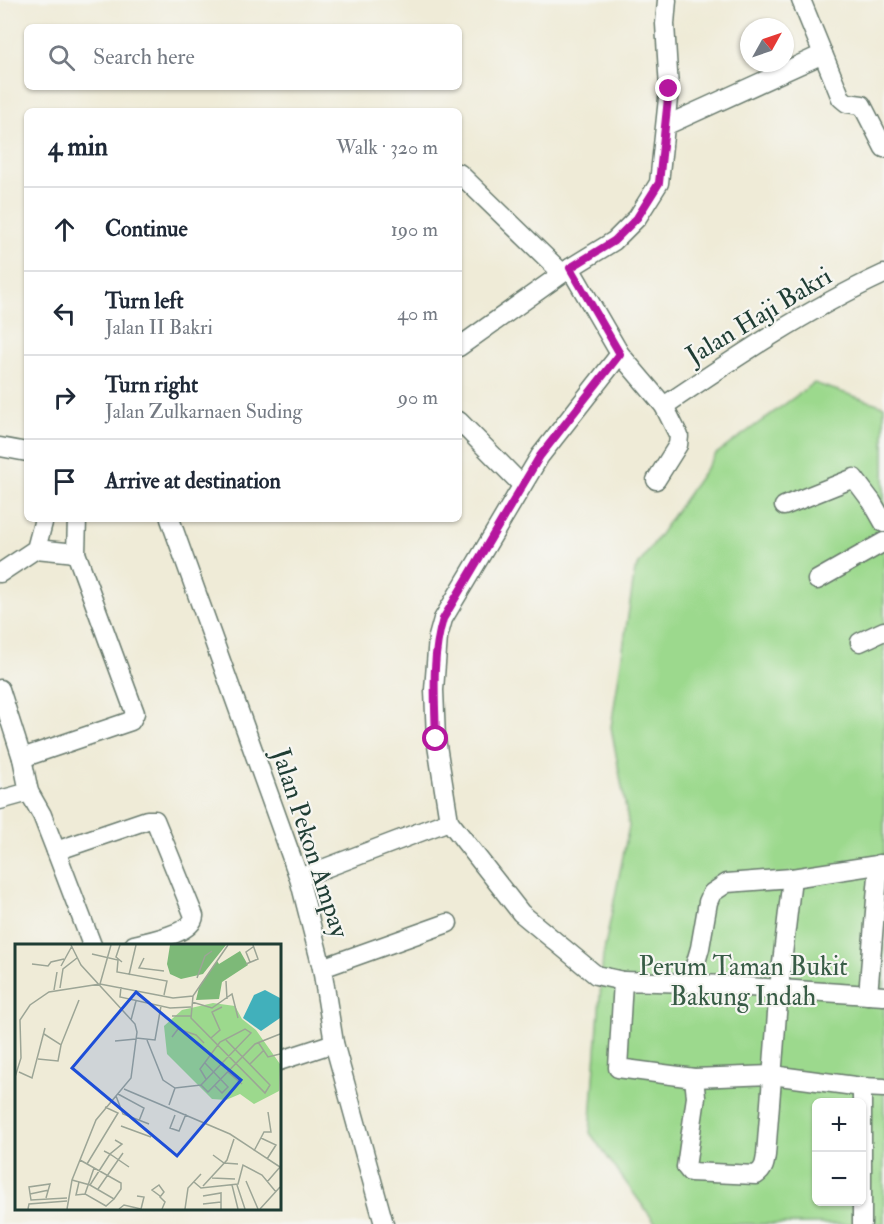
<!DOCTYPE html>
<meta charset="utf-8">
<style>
:root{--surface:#fff;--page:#f2f2f3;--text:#1f2937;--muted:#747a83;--line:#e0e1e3}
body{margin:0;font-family:"IM FELL Double Pica",serif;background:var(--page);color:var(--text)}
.controls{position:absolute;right:18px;bottom:18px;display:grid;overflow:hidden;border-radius:9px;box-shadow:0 2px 4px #0004}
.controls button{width:54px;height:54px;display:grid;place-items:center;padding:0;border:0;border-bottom:2px solid var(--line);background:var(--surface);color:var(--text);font:30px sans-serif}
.compass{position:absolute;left:740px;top:18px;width:54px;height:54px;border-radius:50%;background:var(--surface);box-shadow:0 2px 4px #0004;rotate:50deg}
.stop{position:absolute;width:18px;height:18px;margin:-14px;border:4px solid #b5179e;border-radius:50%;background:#fff}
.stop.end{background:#b5179e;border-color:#fff;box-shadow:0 2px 6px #0008}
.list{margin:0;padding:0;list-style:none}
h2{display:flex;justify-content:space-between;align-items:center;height:78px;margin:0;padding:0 24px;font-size:26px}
h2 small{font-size:20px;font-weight:400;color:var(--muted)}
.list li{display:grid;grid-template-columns:39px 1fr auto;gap:18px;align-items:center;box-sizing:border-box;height:84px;padding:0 24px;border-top:2px solid var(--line)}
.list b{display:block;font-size:22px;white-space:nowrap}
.list p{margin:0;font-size:20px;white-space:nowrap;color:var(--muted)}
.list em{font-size:20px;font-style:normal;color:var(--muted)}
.icon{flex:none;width:33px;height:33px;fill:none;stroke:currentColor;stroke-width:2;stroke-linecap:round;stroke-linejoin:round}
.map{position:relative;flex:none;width:884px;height:1224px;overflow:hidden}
.search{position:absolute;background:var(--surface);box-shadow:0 2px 4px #0004;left:24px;top:24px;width:438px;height:66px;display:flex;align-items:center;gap:15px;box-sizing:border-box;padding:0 21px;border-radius:9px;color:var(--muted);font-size:22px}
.panel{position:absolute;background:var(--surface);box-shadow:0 2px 4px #0004;left:24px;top:108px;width:438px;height:414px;border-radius:9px}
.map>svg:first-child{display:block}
.green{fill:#9cd98d;stroke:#5e8b60;stroke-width:1.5;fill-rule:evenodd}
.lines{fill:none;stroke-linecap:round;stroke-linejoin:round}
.minor-casing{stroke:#687a6d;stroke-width:21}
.minor{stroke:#fff;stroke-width:18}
.route{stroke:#b5179e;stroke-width:8}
.labels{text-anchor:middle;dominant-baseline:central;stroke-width:4.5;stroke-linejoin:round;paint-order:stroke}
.street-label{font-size:26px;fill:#1f3d34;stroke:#f6f6f2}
.park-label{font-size:26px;fill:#385c46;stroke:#f6f6f2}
.inset-road{fill:none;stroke:#9ca596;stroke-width:1.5}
.view{fill:#1d4ed8;fill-opacity:0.15;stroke:#1d4ed8;stroke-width:3}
.inset-edge{fill:none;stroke:#1f3d34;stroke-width:3}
</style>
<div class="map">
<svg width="884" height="1224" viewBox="0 0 884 1224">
<rect width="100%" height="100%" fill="#f6f6f2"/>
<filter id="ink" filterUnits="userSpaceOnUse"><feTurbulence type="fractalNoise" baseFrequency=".0167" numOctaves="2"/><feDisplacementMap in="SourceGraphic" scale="12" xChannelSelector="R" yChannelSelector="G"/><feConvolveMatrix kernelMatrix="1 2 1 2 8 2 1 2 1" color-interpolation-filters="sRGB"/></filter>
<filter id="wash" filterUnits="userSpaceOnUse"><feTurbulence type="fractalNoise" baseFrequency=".008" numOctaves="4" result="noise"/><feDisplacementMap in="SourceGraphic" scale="24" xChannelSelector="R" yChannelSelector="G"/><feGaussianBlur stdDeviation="1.35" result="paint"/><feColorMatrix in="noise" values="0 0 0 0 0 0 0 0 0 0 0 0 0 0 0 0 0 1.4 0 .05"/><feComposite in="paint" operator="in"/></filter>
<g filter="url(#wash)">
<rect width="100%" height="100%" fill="#efebd7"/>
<path class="green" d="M814,383l70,23v818h-228l-66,-91 13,-177 26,-130 -18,-99 24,-157 81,-116zM816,1102h46v100h-46z"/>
</g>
<g filter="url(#ink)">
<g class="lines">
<defs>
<g id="minor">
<polyline points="801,0 841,98 847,103 862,105 884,148"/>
<polyline points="667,125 823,54"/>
<polyline points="459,173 562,273"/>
<polyline points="570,268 620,354 664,406 679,436 678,445 656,480"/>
<polyline points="459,347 570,268 614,241 637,218 659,183 669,89 665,24 667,0"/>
<polyline points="620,354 540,456 443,619 438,637 434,690 436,739 449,821 521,913 596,975 623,981"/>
<path d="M664,406c71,-48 142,-96 220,-132"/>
<polyline points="459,421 522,485"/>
<polyline points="0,447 27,452"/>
<polyline points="784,506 854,478 872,502 884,523"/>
<polyline points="170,519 299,878 322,968 334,1043 384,1224"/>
<polyline points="36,549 76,553"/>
<polyline points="0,573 36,549 44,519"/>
<polyline points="817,580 884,542"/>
<polyline points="860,642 884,631"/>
<polyline points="0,689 22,758 29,792 42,815 56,851"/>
<polyline points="22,758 131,721 135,713 76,553 77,519"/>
<polyline points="0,800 29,792"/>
<polyline points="299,878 449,821"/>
<path d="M92,945l-36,-94 91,-31h8l39,96c-2,18 -45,25 -60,29"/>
<polyline points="322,968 448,923"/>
<polyline points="690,983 700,948 708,902 712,893 727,883 792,878 884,864"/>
<polyline points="868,995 879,864"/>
<polyline points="884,996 690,983 623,981 618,1068 694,1078 772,1075 862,1087 884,1088"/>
<polyline points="279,1061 334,1043"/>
<path d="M694,1078l2,19 -10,70 4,5 66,3c8,-5 9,-12 10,-20l13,-167 13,-110"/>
<polyline points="862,1224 862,1087"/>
</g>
</defs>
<use href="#minor" class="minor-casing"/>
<use href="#minor" class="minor"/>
</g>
</g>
<g class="lines" filter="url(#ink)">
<path class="route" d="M436,739c-1,-40 -5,-81 7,-120l97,-163 80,-102 -50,-86 44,-27 23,-23 22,-35 10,-94"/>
</g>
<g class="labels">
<g class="street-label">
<text transform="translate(759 316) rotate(-31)">Jalan Haji Bakri</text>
<text transform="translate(310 843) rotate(72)">Jalan Pekon Ampay</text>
</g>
<g class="park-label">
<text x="743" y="967">Perum Taman Bukit<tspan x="743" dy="30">Bakung Indah</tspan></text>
</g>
</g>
<g transform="translate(15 944)">
<rect width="266" height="266" fill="#efebd7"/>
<path d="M198,59l22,3 7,13 14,11 24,34 -1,27 -25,13 -14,-10 -14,6 -14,-1 -45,-45 -3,-28 18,-16z" fill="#9cd98d"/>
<path d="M155,1h56l-23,29 -22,5 -11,-5 -3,-10zM225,7l8,14 -26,17 -3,17 -23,1 3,-13 18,-26 2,3z" fill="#7db978"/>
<path d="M250,46l15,8v20l-19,13 -18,-13 11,-23z" fill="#41b0bb"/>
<path class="inset-road" d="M105,1l-4,12 6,5M77,10l26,6 -1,12 50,9 -3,14M129,14l-5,10 25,3M235,18l-4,-10 7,-5M17,20l16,2 3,-4 13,-3M231,20l12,-5 -5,-14M46,22l11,-20M114,31l7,-30M182,34l8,-22 7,-5M211,37l1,18M85,40l11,-39M106,43l-1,10 50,11 21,-1M45,44l3,-19 14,-11M39,46l3,-18M178,52l-2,22 74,75 5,-8 -44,-45M177,58l20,6 20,-14 6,24M157,72h19M116,76l5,-19M29,90l17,11 18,-45M157,93l6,-8 18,6 8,8M121,94l19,2 6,-34M196,94l9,-8 -8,-18 10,-5M132,96l16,40 12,8 26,-3M100,97l21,-2M243,98l10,15 12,-3M23,115l20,2 3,-16M190,119l23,24 -6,6 -7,-7M235,120l14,-14M4,128l13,6 13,-50M213,128l14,12M0,133l6,-19 -1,-38 10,-15 19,-13 51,-8 73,14 20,-2 35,-51M191,135l-6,-10 20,-27 25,-13 6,4 -50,52 7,7 47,-48 25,-10M109,145l106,45 50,33M103,150l26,14 -5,13M101,152l7,18 26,10M154,161l6,-17M160,171l-5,13 9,3 7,-17M106,182l30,11M246,194l15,7 -9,14M100,196l7,4 -12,10 19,13M239,207l10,-19h7l-3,-20M198,211l11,8 14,1M72,220l31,-51 -13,-6M79,224l-9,26 21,12 8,-7M197,234l23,1M57,236l18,5 24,14 7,-10v-6l-41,-23M231,237l12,28M64,238l-3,13 9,-1M179,238l7,6 37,-4 5,-19 19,10 14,17M252,238l13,-15M75,241l20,-31 -6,-3M217,241l6,24M222,241l8,24M188,242l24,-26 7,-21M83,245l25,-36M15,250l19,-4M122,252l7,1 -3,12M145,252l-8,-6 7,-5 5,7 -4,5 5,5 -3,7M188,252l18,-3v16M31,254l4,-14 -21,3 2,13 36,-2M188,260l18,-2M13,265l1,-5 38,-3M52,265l5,-29 24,-60 35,-42 6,-46 -2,-8 -54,-59 -10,-20M104,265l5,-4 17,4M170,265l3,-21 13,-14M245,265l20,-22"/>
<path class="view" d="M121,48l105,88 -64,76 -105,-88z"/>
<rect width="266" height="266" class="inset-edge"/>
</g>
</svg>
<div class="controls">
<button>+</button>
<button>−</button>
</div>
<svg class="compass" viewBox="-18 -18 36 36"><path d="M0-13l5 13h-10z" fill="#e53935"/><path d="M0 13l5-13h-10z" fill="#747a83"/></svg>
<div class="stop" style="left:436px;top:739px"></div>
<div class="stop end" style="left:669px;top:89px"></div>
<div class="search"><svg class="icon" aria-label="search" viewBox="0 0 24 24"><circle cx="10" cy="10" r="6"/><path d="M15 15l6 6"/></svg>Search here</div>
<section class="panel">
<h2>4 min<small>Walk · 320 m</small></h2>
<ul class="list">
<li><svg class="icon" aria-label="ahead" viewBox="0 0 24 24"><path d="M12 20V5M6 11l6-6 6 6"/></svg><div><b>Continue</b></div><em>190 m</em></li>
<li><svg class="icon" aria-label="left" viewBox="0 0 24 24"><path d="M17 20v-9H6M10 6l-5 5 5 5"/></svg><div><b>Turn left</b><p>Jalan II Bakri</p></div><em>40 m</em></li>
<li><svg class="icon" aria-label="right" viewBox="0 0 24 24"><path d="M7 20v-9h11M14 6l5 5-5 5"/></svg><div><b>Turn right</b><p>Jalan Zulkarnaen Suding</p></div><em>90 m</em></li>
<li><svg class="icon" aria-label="arrive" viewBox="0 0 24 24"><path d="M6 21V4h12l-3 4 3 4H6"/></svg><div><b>Arrive at destination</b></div></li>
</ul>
</section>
</div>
